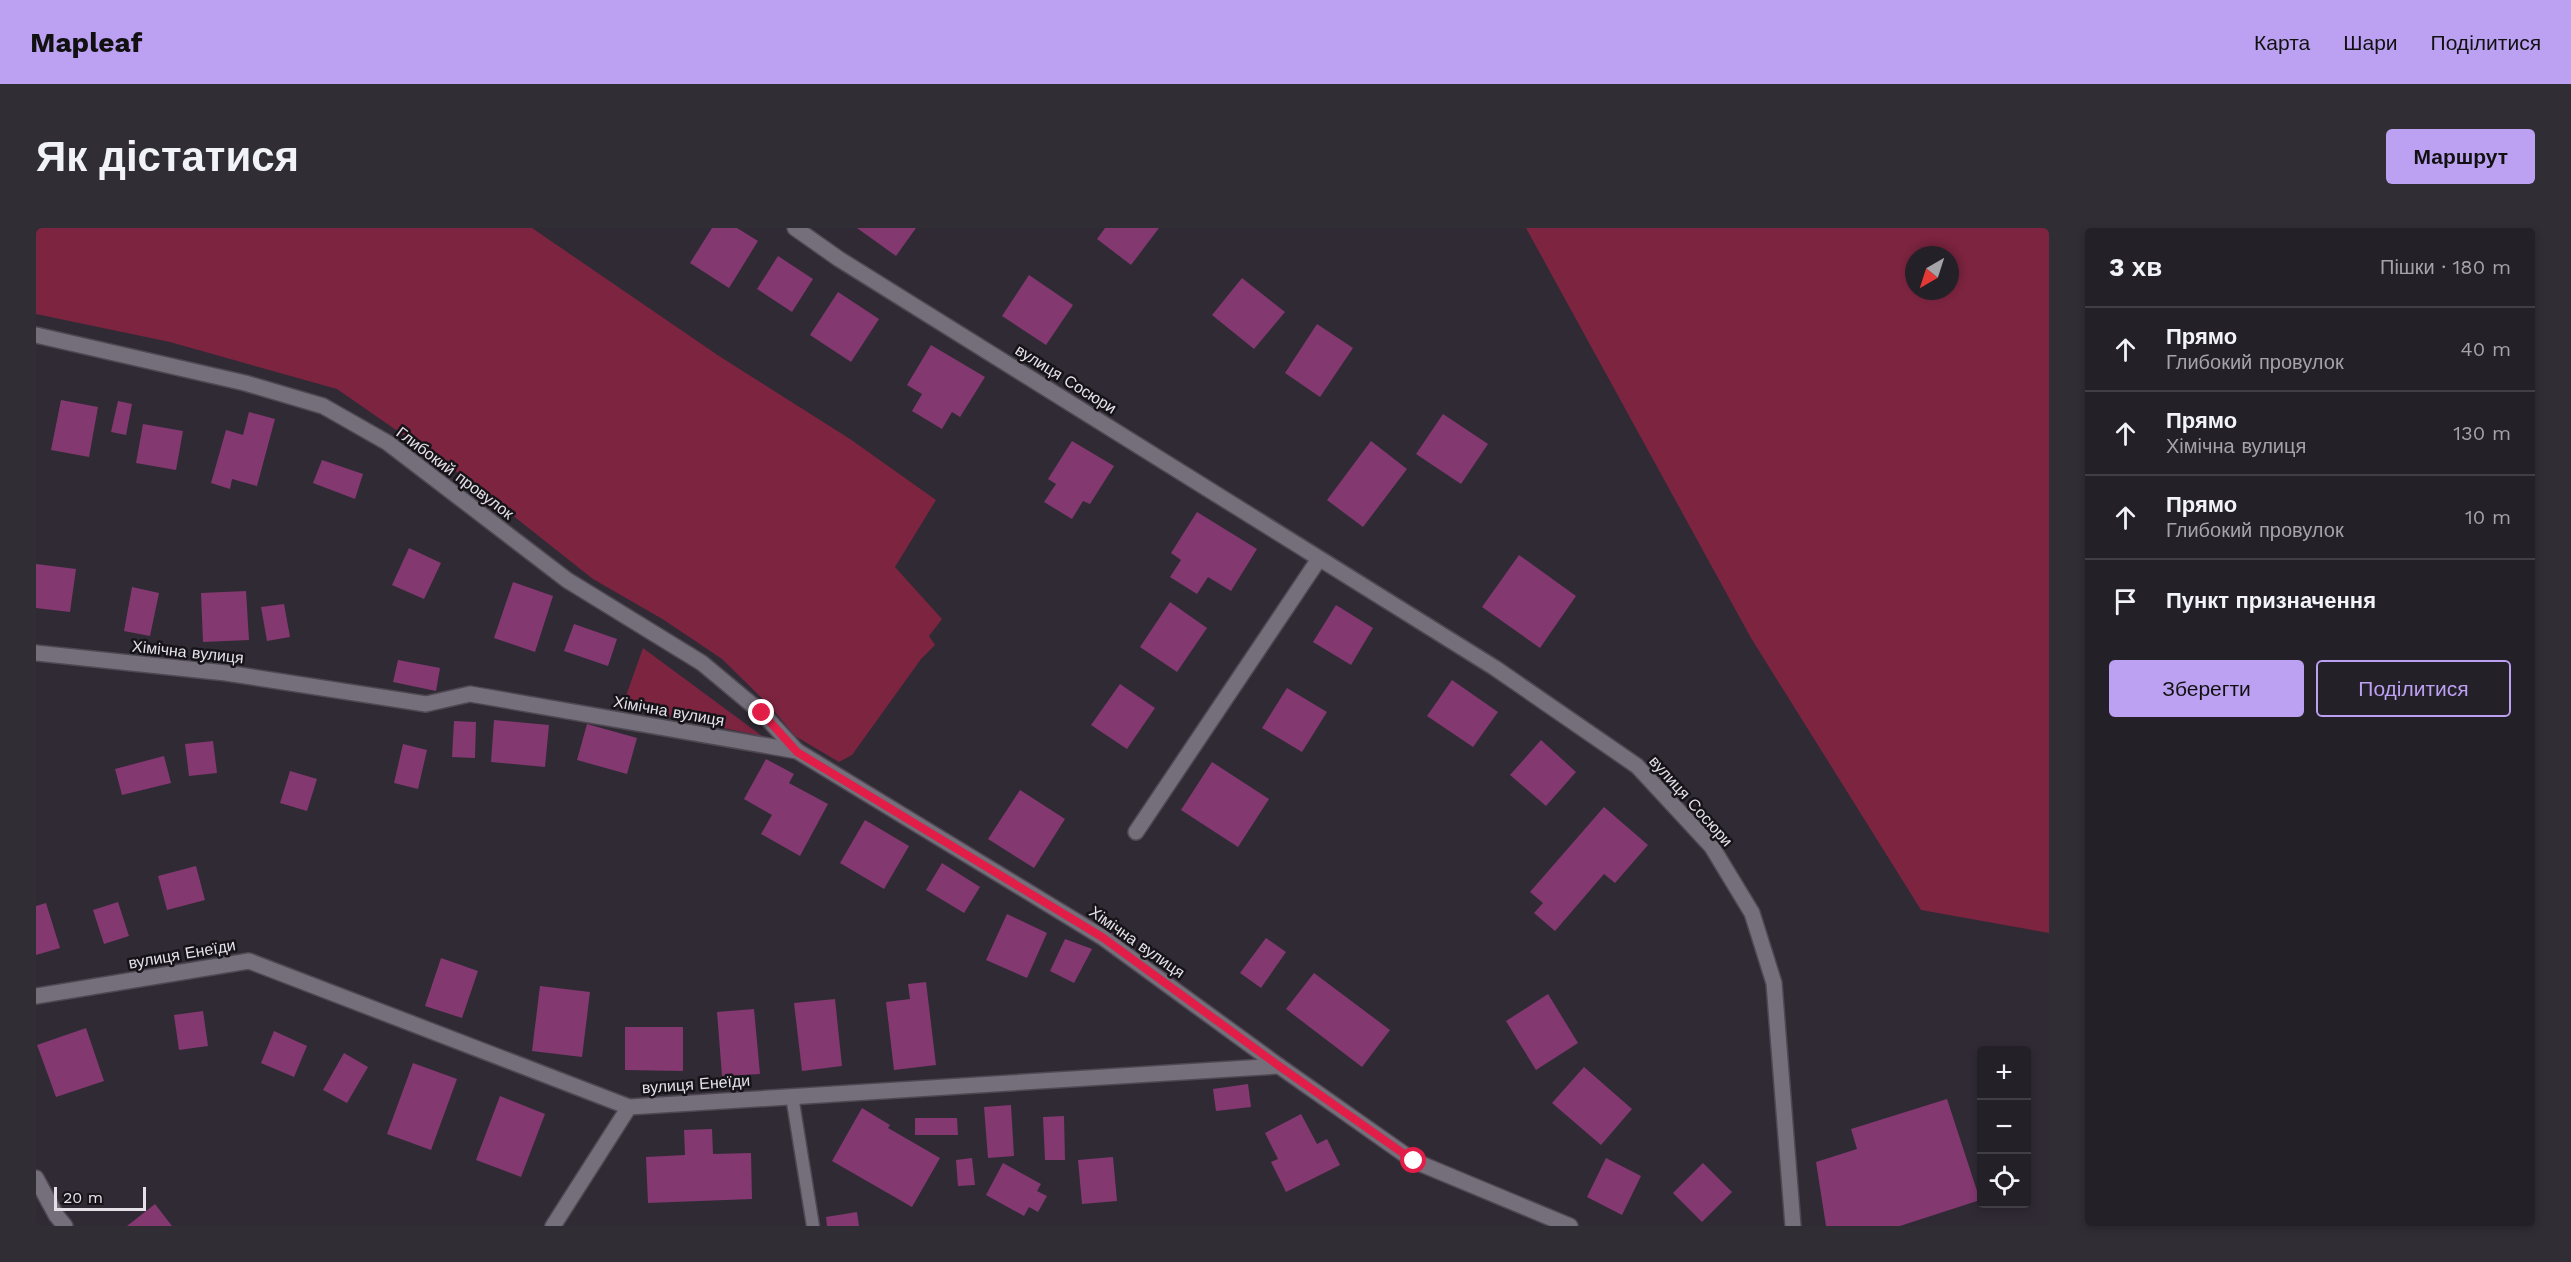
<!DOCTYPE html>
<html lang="uk">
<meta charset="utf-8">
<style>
:root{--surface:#242028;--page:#302d34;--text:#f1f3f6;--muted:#a3a3a8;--line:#413e45;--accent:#bca0f2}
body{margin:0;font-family:"Work Sans",sans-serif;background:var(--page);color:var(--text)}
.controls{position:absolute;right:18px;bottom:18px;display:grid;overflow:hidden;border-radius:6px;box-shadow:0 3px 9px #0003}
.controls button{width:54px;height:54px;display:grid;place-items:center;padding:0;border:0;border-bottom:2px solid var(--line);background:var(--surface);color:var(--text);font:30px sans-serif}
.compass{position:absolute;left:1869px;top:18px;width:54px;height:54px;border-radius:50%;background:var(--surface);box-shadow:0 3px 9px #0003;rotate:219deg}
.scale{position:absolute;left:18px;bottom:15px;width:92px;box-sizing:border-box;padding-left:6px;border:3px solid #e6e1e9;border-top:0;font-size:16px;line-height:21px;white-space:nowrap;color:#e6e1e9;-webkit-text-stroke:4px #171419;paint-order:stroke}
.stop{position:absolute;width:18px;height:18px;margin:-14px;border:4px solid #e11d48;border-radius:50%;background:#fff}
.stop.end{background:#e11d48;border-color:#fff;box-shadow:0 2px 6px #0008}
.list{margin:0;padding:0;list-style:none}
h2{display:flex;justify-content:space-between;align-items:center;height:78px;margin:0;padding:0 24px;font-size:26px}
h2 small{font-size:20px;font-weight:400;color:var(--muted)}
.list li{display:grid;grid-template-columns:39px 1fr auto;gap:18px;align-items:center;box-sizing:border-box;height:84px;padding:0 24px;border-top:2px solid var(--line)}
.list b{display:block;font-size:22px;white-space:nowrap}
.list p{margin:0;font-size:20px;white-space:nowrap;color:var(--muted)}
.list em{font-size:20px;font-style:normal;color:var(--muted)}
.actions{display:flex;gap:12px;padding:18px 24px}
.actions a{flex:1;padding:14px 0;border:2px solid var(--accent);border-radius:6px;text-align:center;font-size:21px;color:var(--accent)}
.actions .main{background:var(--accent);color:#111}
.icon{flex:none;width:33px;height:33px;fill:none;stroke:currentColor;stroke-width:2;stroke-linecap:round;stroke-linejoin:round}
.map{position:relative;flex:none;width:2013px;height:998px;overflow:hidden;border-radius:6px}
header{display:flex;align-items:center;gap:36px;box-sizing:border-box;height:84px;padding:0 30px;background:var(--accent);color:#111}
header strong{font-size:28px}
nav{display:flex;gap:33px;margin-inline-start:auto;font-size:21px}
.intro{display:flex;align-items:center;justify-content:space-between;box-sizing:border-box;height:144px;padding:0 36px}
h1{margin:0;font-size:42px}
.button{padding:15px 27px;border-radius:6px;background:var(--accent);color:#111;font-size:21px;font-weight:700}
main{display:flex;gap:36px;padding:0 36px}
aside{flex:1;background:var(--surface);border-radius:6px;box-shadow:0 3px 9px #0003}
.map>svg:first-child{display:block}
.green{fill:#7c2440;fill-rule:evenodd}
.building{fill:#833870}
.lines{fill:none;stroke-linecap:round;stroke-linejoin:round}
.lane-casing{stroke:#4e4852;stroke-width:15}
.street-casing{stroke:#4e4852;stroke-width:18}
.lane{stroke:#756e7b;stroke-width:12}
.street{stroke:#756e7b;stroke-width:15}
.route{stroke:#e11d48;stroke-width:8}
.labels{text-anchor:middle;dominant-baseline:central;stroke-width:5;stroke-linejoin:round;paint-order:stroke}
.street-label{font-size:16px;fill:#e6e1e9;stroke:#171419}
</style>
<header>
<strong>Mapleaf</strong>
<nav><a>Карта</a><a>Шари</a><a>Поділитися</a></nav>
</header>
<div class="intro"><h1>Як дістатися</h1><a class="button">Маршрут</a></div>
<main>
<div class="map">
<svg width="2013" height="998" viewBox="0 0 2013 998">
<rect width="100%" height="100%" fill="#302a35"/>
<g class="green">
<polygon points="0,0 496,0 683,128 814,211 900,272 859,339 906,391 893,408 899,417 885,431 816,527 803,534 759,508 734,478 686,431 628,392 557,351 432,252 301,161 134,114 0,86"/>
<path d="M1490,0h523v705l-128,-23 -170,-272zM1878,27h36v36h-36z"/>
<polygon points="607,420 726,508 586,479"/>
</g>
<g class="building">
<polygon points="676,0 701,0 722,13 693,60 654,35"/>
<polygon points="821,0 880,0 860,28"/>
<polygon points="1069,0 1123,0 1095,37 1061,11"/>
<polygon points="742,28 777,51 756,84 721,61"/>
<polygon points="993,47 1037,77 1010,117 966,88"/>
<polygon points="1206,50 1249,84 1218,121 1176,87"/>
<polygon points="802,64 843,91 815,134 774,107"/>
<polygon points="1281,96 1317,120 1284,169 1249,145"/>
<polygon points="895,117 949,149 924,189 916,184 906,201 876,183 886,166 871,157"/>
<polygon points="25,172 62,179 53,229 15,222"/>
<polygon points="82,173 96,176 90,207 75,204"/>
<polygon points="213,184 239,191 221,258 196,251 194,261 175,255 190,202 207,207"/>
<polygon points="1407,186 1452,216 1425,256 1380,226"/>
<polygon points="107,196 147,203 140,242 100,235"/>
<polygon points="1036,213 1078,238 1054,276 1047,273 1036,291 1008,274 1020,256 1012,251"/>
<polygon points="1335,213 1371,241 1327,299 1291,272"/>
<polygon points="286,232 327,246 319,271 277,255"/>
<polygon points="1161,284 1221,321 1195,363 1172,349 1161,366 1134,349 1145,332 1135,325"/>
<polygon points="373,320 405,335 388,371 356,357"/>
<polygon points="1483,327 1540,368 1504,420 1446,379"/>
<polygon points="0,336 40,341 34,384 0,380"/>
<polygon points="477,354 517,368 499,424 458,410"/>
<polygon points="96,359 123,365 114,408 88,403"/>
<polygon points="210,363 213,412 167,414 165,365"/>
<polygon points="1134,374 1171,400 1141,444 1104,419"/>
<polygon points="248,376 254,409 231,413 225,379"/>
<polygon points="1300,377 1337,400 1315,437 1277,414"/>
<polygon points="538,396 581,411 572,438 528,423"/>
<polygon points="362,432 404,440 400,463 357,454"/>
<polygon points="1416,452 1462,484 1437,519 1391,488"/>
<polygon points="1084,456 1119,480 1091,521 1055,497"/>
<polygon points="1251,460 1291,484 1266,524 1226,500"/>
<polygon points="458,492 513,497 509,539 455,534"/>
<polygon points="418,493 440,494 439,530 416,529"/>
<polygon points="551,496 601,510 591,546 541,532"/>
<polygon points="1505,512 1540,544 1510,578 1474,547"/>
<polygon points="177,513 181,545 153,548 149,516"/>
<polygon points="367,516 391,522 382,561 358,555"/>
<polygon points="128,528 135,555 86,567 79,541"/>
<polygon points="730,531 758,546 753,555 792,576 764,628 725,606 736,587 708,571"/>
<polygon points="1176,534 1233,571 1202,619 1145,582"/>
<polygon points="254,543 281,551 271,583 244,575"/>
<polygon points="984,562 1029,591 998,640 952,611"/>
<polygon points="1568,579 1612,617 1579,655 1568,646 1519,703 1498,685 1507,675 1494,664"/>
<polygon points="829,592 873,618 848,661 804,635"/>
<polygon points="906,635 944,659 928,685 890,662"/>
<polygon points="160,638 169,672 131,682 122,648"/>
<polygon points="82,674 93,708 68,716 57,682"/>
<polygon points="10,675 24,720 0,727 0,678"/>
<polygon points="971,686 1011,705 991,750 950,732"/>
<polygon points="1230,710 1250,724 1225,760 1204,745"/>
<polygon points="1029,711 1056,721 1038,755 1014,743"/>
<polygon points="405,730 442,743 426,790 389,778"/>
<polygon points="1278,745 1354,802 1326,839 1250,781"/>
<polygon points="890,754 900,837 858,842 850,774 874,771 872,756"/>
<polygon points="504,758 554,764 546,829 496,823"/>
<polygon points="1512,766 1542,815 1500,842 1470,793"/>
<polygon points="799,771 806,838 766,843 758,775"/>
<polygon points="718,781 724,846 686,848 681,784"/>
<polygon points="167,783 172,818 143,822 138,787"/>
<polygon points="589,799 647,799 647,843 589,842"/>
<polygon points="50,800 68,853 20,869 1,817"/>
<polygon points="238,803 271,818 258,849 225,835"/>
<polygon points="308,825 332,839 311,875 287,862"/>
<polygon points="377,835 421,851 395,922 351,906"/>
<polygon points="1548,839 1596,881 1565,917 1516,875"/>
<polygon points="1212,856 1215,879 1180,883 1177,861"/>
<polygon points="464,868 509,886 485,949 440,932"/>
<polygon points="1911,871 1944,972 1864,998 1790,998 1780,934 1821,921 1815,901"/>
<polygon points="975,877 978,928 952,930 948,879"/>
<polygon points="826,880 854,897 852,900 904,930 876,979 796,933"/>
<polygon points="1265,886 1281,916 1291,911 1304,937 1250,964 1235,934 1242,931 1229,905"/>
<polygon points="1028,888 1029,932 1009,932 1007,889"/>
<polygon points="879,890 921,890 922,907 879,907"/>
<polygon points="676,901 677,926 715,925 716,971 612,975 610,929 649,927 648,902"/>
<polygon points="1077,929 1081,973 1046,976 1042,932"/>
<polygon points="936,930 939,957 922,958 920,932"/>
<polygon points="1570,930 1605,948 1586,987 1551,969"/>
<polygon points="967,935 1005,956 1001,963 1011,968 1002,984 993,979 988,988 950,967"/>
<polygon points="1667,935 1696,964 1666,994 1637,965"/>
<polygon points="119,976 136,998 91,998"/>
<polygon points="821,984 823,998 791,998 790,989"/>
</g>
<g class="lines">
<defs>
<polyline id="lane" points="756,868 777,998"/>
<g id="street">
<polyline points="759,0 803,31 1459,440 1601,538 1676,619 1716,685 1738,755 1757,998"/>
<polyline points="0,107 209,155 287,178 352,215 531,352 666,435 726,485 761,523"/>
<polyline points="0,425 190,445 390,476 434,466 761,523 1066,709 1243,838 1378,933 1534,998"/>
<polyline points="1100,604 1283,331"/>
<polyline points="0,768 213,733 593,879 1243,838"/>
<polyline points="0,950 20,987 29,998"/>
<polyline points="517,998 593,879"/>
</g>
</defs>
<use href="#lane" class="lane-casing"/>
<use href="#street" class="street-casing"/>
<use href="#lane" class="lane"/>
<use href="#street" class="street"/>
</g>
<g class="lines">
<polyline class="route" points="726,485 761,524 1066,709 1243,838 1378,933"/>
</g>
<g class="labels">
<g class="street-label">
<text transform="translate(1030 151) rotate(32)">вулиця Сосюри</text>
<text transform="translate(419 245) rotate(37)">Глибокий провулок</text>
<text transform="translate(152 424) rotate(6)">Хімічна вулиця</text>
<text transform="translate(633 483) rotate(10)">Хімічна вулиця</text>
<text transform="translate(1655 573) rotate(48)">вулиця Сосюри</text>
<text transform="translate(1101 714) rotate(35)">Хімічна вулиця</text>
<text transform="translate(146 726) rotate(-10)">вулиця Енеїди</text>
<text transform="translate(660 856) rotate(-4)">вулиця Енеїди</text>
</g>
</g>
</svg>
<div class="controls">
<button>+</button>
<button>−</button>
<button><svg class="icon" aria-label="locate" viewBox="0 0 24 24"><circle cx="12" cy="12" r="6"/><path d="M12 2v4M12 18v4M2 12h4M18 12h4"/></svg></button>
</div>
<svg class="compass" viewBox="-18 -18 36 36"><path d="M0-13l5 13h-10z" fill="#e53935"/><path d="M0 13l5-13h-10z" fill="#a3a3a8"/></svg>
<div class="scale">20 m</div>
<div class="stop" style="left:1378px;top:933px"></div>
<div class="stop end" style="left:726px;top:485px"></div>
</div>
<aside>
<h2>3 хв<small>Пішки · 180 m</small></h2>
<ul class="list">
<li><svg class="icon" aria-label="ahead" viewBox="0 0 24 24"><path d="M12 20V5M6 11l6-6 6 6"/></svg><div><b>Прямо</b><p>Глибокий провулок</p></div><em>40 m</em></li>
<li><svg class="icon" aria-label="ahead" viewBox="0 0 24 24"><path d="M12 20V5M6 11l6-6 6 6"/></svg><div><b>Прямо</b><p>Хімічна вулиця</p></div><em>130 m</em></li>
<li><svg class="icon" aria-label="ahead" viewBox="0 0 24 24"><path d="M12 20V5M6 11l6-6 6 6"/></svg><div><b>Прямо</b><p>Глибокий провулок</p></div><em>10 m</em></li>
<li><svg class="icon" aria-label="arrive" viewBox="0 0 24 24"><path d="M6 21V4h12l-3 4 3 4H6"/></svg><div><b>Пункт призначення</b></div></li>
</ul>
<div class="actions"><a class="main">Зберегти</a><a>Поділитися</a></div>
</aside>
</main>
